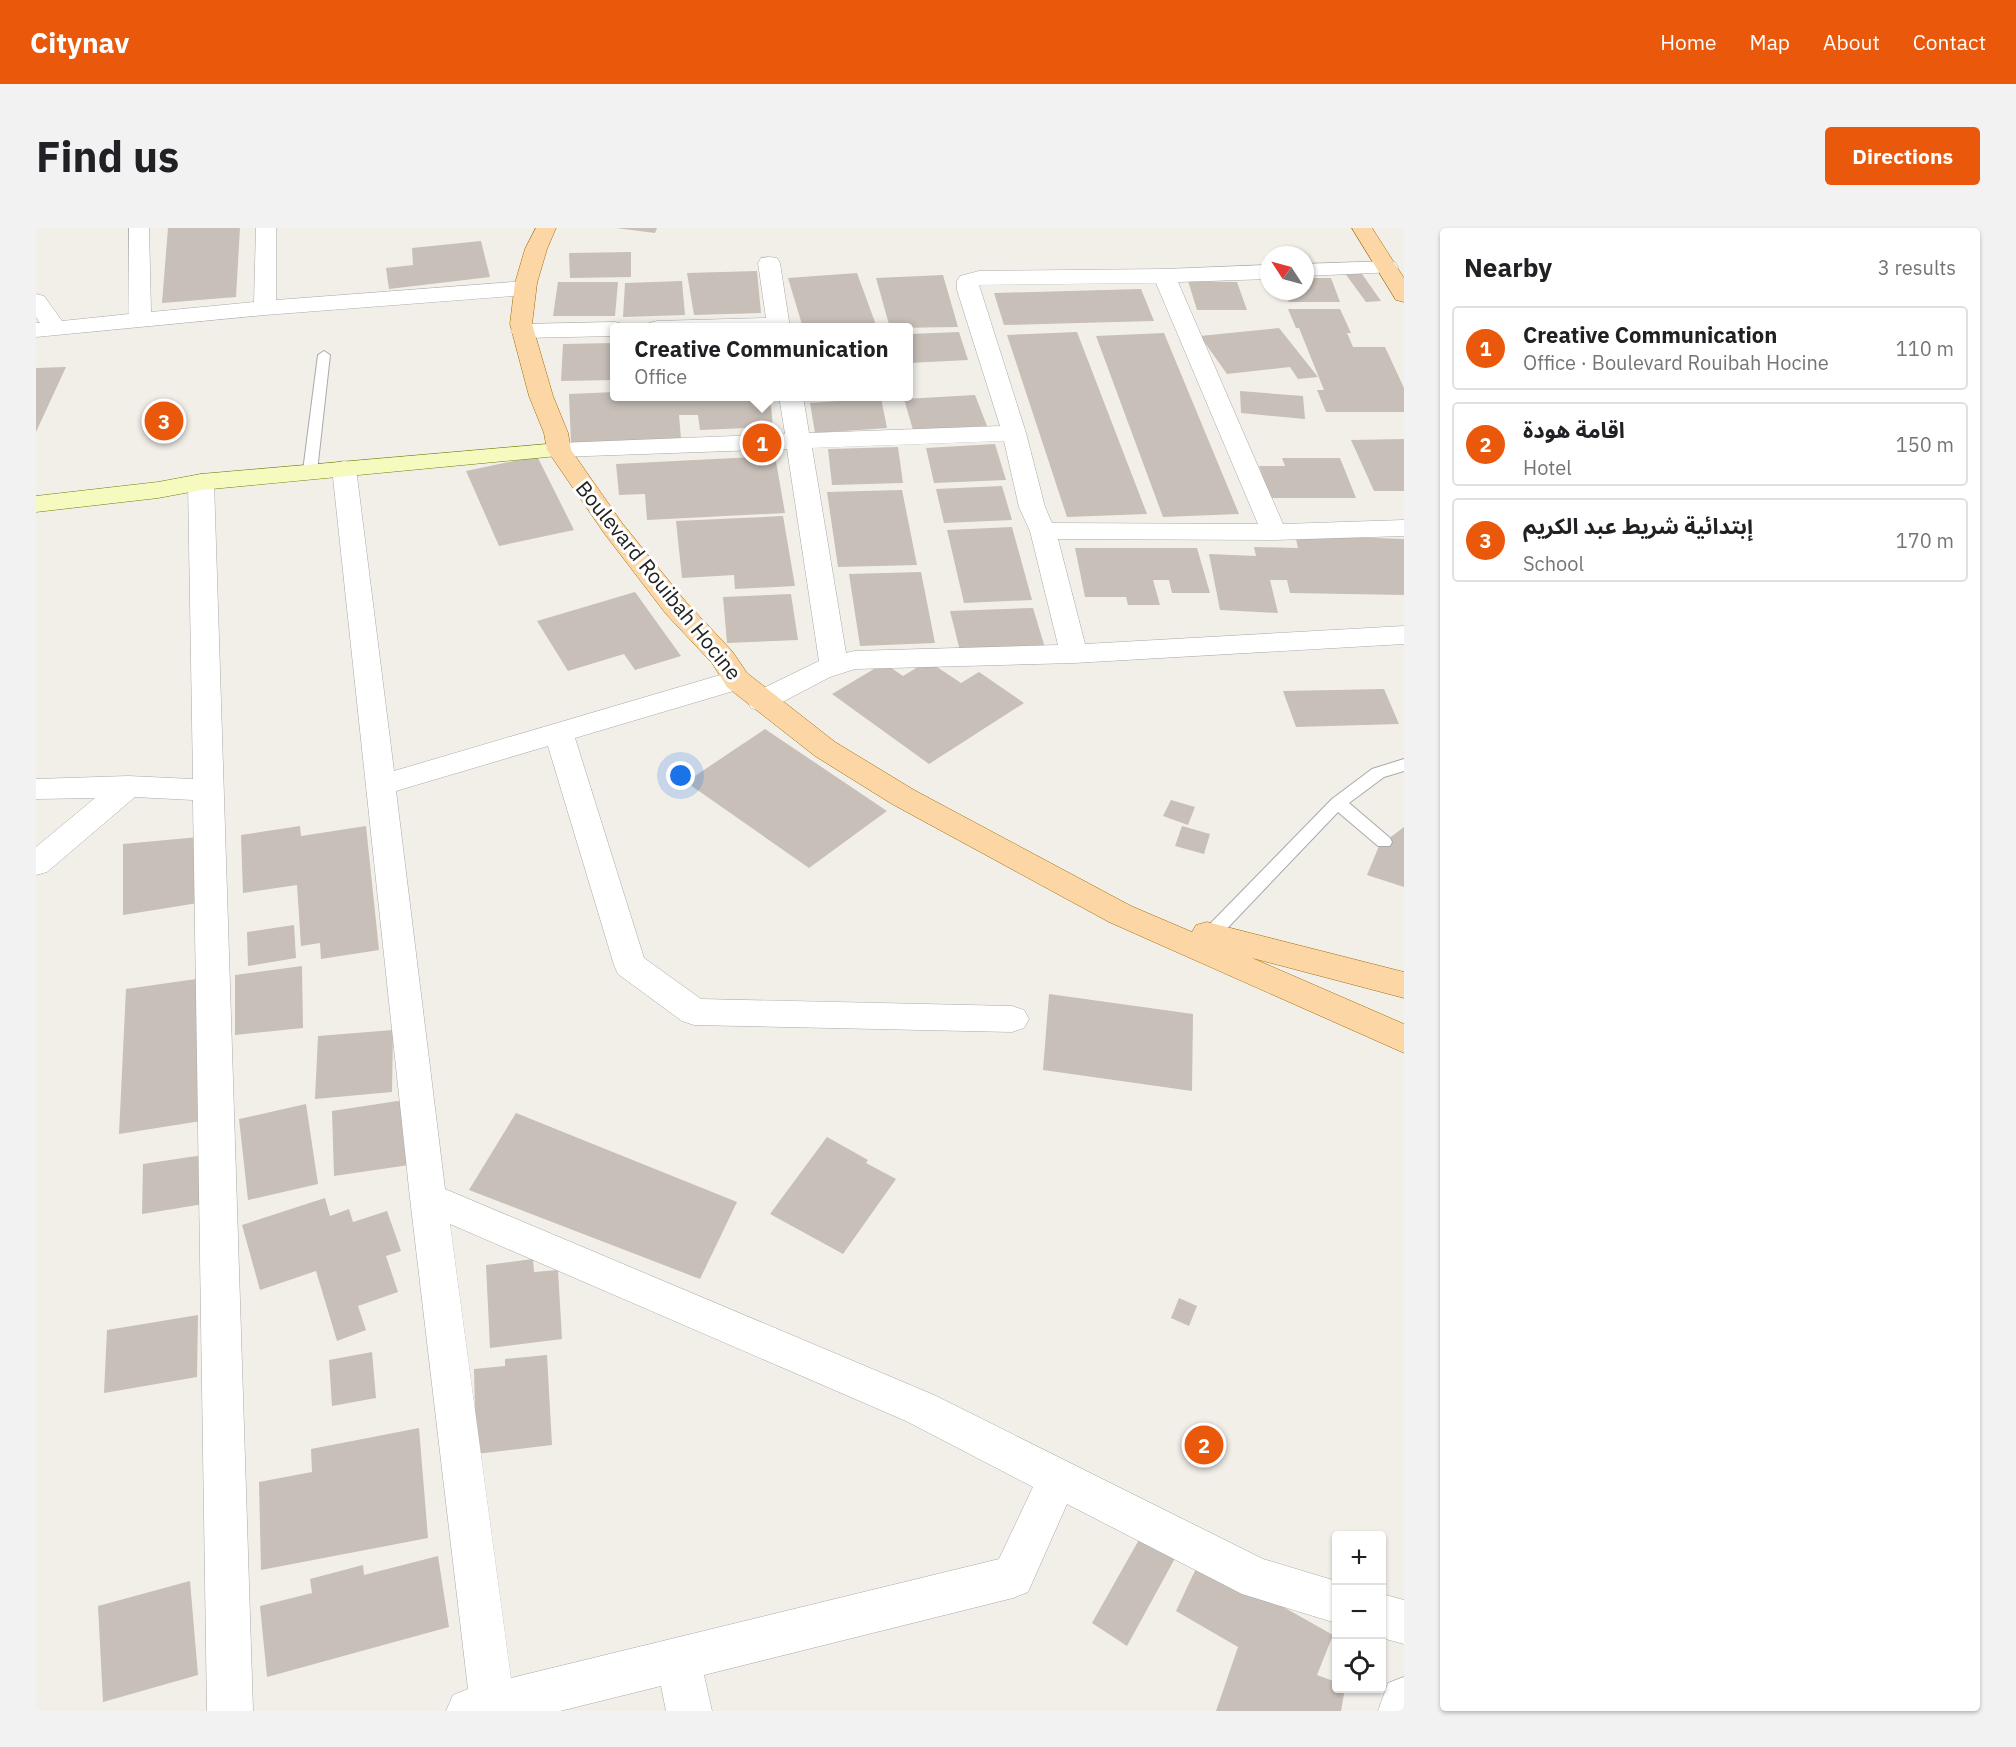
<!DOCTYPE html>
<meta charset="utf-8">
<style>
:root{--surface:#fff;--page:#f2f2f2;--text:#202124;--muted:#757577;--line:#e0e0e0;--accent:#ea580c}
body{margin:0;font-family:"IBM Plex Sans","Noto Sans Arabic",sans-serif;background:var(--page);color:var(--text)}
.controls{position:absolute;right:18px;bottom:18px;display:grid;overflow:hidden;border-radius:6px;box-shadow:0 2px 4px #0004}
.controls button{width:54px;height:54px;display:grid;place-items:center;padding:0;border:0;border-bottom:2px solid var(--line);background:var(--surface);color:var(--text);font:30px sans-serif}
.compass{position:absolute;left:1224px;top:18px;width:54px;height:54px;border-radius:50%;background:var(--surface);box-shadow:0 2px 4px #0004;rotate:306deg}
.you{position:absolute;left:645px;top:548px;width:21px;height:21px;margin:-15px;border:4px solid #fff;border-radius:50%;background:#1a73e8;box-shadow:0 0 0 9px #1a73e833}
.badge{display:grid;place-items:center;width:39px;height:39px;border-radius:50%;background:var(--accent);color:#fff;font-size:20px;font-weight:700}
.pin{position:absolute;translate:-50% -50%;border:3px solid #fff;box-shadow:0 2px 6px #0006}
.popup{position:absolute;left:574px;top:95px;width:303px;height:78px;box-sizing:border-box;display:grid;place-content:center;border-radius:6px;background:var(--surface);filter:drop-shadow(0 2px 4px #0005);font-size:20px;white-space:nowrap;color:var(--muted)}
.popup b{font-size:22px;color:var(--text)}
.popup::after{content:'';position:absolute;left:50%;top:100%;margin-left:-12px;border:12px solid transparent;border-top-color:var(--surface)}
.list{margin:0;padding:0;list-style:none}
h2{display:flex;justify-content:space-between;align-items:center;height:78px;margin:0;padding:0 24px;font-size:26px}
h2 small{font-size:20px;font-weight:400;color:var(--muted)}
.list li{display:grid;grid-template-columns:39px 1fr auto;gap:18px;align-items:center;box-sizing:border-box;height:84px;margin:0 12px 12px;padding:0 12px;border:2px solid var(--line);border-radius:6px}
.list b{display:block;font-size:22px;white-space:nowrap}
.list p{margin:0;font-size:20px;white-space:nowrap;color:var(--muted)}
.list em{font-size:20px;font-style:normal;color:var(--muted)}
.icon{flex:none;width:33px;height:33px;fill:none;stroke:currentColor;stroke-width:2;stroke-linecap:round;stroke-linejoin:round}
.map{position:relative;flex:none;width:1368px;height:1483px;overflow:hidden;border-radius:6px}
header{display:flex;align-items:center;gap:36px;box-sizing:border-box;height:84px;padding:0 30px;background:var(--accent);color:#fff}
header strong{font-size:28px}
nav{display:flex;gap:33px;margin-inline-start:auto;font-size:21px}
.intro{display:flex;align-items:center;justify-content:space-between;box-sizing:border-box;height:144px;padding:0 36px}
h1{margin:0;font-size:42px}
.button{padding:15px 27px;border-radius:6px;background:var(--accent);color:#fff;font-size:21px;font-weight:700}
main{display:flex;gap:36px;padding:0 36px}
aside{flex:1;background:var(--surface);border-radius:6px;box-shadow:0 2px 4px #0004}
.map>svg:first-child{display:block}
.building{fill:#c7bfb8}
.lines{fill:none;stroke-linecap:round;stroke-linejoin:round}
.lane-casing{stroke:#a9a9a9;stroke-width:2}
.street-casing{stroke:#a9a9a9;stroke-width:1}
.secondary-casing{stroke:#707d05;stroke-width:1}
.primary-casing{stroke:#a06b00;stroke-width:1}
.lane{fill:#fff;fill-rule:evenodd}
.street{fill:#fff;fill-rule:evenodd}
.secondary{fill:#f7fabf;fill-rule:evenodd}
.primary{fill:#fcd6a4;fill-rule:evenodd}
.labels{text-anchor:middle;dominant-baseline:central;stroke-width:6;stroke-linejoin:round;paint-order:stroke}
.street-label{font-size:21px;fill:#222;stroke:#fff}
</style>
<header>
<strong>Citynav</strong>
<nav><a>Home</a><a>Map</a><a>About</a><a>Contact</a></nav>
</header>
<div class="intro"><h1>Find us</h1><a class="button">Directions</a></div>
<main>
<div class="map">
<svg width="1368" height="1483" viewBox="0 0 1368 1483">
<rect width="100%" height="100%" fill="#f2efe9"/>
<g class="building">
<polygon points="132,0 204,0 200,69 126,75"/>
<polygon points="580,0 621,0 619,5"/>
<polygon points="445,13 454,49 353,61 350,40 377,37 376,20"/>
<polygon points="595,24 595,49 534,50 533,25"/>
<polygon points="721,43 725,85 658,87 651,45"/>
<polygon points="1324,43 1345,73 1330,74 1308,44"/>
<polygon points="821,45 840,97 767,100 752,50"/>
<polygon points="907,47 922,99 854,100 840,50"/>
<polygon points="1269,50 1295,50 1304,74 1253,74 1250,63 1269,63"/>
<polygon points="646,53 649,87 587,89 589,55"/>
<polygon points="1152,53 1201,54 1211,82 1161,82"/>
<polygon points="522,54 582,54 579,88 517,88"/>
<polygon points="1105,61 1118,93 968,97 958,65"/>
<polygon points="1252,81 1304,81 1315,105 1311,105 1317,119 1349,119 1368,160 1368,184 1290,184 1281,162 1288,162 1263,100 1260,100"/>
<polygon points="1243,100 1282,149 1262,151 1254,139 1191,146 1164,108"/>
<polygon points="923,104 932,132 873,135 873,106"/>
<polygon points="1041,104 1111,286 1031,289 971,107"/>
<polygon points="1128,105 1203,286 1127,289 1060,108"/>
<polygon points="579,115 579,152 525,153 527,116"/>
<polygon points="30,139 0,204 0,140"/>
<polygon points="1204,163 1267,168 1269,191 1205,185"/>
<polygon points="579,164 579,168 734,168 737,199 664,202 662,187 643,187 645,211 535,216 533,166"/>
<polygon points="939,167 951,198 877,202 868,171"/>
<polygon points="845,170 851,200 779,205 774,175"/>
<polygon points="1368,211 1368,263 1338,263 1315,212"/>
<polygon points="959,216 970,252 898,255 890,220"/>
<polygon points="862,219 867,255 796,257 792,221"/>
<polygon points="501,228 538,302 463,318 430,243"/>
<polygon points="739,228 749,285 611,292 609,266 583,267 580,236"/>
<polygon points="1246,230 1304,230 1320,270 1234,270 1223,238 1249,238"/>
<polygon points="966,258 976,292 908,295 900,261"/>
<polygon points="866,262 881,337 802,339 791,264"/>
<polygon points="747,288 759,358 699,361 698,347 646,350 640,293"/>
<polygon points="976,299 996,372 928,375 911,302"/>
<polygon points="1259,307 1368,311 1368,367 1254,365 1251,352 1234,352 1242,385 1184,382 1173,326 1220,328 1218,319 1262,320"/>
<polygon points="1039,320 1161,320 1174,365 1136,365 1133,352 1117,352 1124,377 1092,377 1090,369 1049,369"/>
<polygon points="885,344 899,415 824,418 813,346"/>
<polygon points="599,364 645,428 599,442 588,426 532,443 501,393"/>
<polygon points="755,366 762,412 691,415 687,369"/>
<polygon points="997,380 1010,423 925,427 914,383"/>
<polygon points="892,433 925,455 943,444 988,475 893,536 796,466 848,435 867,448"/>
<polygon points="1348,461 1363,496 1260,499 1247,463"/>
<polygon points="729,501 851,583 773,640 650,554"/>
<polygon points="1135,572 1159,579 1152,597 1127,588"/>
<polygon points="264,598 265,608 330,598 343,722 285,731 284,715 265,718 261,657 207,665 205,607"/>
<polygon points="1146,598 1174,606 1168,626 1139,618"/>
<polygon points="1368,599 1368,659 1331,647 1343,618"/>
<polygon points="163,609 162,675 87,687 87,616"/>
<polygon points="258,697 260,730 212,738 211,704"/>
<polygon points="266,738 267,800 199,807 199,747"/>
<polygon points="167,750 165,893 83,906 90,761"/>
<polygon points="1013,766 1157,786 1156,863 1007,842"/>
<polygon points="357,802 356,864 279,871 282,808"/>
<polygon points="368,872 373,937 298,948 296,883"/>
<polygon points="270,876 282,956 212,972 203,891"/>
<polygon points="480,885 701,974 664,1051 433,962"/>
<polygon points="791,909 832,932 830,935 860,951 807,1026 734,986"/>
<polygon points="174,926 174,975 106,986 107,936"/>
<polygon points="289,970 294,988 313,981 317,994 351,983 365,1023 350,1028 362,1064 322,1078 330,1102 301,1113 280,1043 224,1062 206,997"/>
<polygon points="497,1031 498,1044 522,1042 526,1111 454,1120 450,1037"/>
<polygon points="1143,1070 1161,1078 1153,1098 1135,1090"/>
<polygon points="162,1087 161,1149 68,1165 71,1102"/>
<polygon points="336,1124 340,1170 296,1178 293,1132"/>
<polygon points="511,1127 516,1217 440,1226 438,1141 469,1138 469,1131"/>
<polygon points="383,1200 392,1310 225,1342 223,1254 276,1244 275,1221"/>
<polygon points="1109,1301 1143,1323 1091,1418 1056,1395"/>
<polygon points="402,1328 413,1399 231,1449 224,1378 276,1365 274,1351 327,1337 328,1347"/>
<polygon points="1164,1332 1297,1407 1281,1447 1300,1454 1300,1460 1309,1460 1305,1483 1180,1483 1202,1419 1140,1383"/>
<polygon points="154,1353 162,1447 67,1474 62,1378"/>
</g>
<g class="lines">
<defs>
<g id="lane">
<polygon points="288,123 294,127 281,243 274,247 267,243 282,127"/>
<polygon points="1368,531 1368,543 1348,549 1313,575 1354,610 1356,614 1354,618 1342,618 1302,584 1181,711 1175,713 1169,711 1166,706 1169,701 1296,571 1336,541"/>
</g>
<g id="street">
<polygon points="93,0 113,0 115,84 218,74 220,0 240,0 240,72 489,53 497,55 500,60 497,65 489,67 229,87 0,109 0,95 4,95 0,89 0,66 8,68 26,93 93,86"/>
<polygon points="733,29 741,30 744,35 754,100 610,100 613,95 621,93 730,90 722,35 725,30"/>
<polygon points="1351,33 1359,34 1362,39 1359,44 1269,48 1269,36"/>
<path d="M1233,37v14l-91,3 105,242 121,-4v16l-130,4 -216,-1 27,105 319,-18v18l-330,19 -219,6 -25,8 -59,31 -10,3 -10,-3 -4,-7 4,-7 68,-33 -32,-212 -228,8 -9,-2 -3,-5 3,-5 9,-2 226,-9 -6,-38h24l6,37 191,-7 -43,-136v-9l3,-5 19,-5 185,-2zM1120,55l102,241 -206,-1 -7,-16 -19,-74 -47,-148zM968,213l15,66 11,24 28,114 -204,6 -8,2 -34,-205z"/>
<polygon points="579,94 587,96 589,100 579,100 579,108 486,110 478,108 475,103 478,98 486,96"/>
<path d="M308,233l9,2 3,5 38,303 333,-98 10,-2 10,2 4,7 -4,7 -172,51 69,220 57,41 311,7 12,4 5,9 -5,9 -12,4 -318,-7 -12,-4 -64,-47 -4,-9 -66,-219 -152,45 49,398 489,206 329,164 73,22v42l-94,-29 -175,-90 -39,88 -15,6 -309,77 8,36h-46l-5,-25 -101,25h-114l7,-16 15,-6 -58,-491 -78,-730 3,-5zM414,996l456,197 127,66 -34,72 -488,119z"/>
<polygon points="165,246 174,249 178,254 217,1483 171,1483 157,572 99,569 11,644 0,647 0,619 59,570 0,571 0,551 92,548 157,551 152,254 156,249"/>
<polygon points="1346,1366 1368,1372 1368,1416 1346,1410"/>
<polygon points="1368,1449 1368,1483 1342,1483 1352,1455"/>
</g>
<polygon id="secondary" points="523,215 532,217 535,222 532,227 165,262 122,270 0,284 0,268 122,254 165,246"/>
<g id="primary">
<polygon points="500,0 520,0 511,21 501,55 496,96 517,168 532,205 535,222 586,295 650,374 696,423 711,445 799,514 878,562 1095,678 1156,704 1160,697 1171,694 1368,744 1368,770 1216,730 1368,796 1368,825 1073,694 856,576 779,528 691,459 676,435 630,386 568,305 511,222 508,205 493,168 474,96 479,55 489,21"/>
<polygon points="1316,0 1336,0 1368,50 1368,74 1360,72"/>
</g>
</defs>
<use href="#lane" class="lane-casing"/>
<use href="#street" class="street-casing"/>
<use href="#secondary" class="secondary-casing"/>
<use href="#primary" class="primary-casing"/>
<use href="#lane" class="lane"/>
<use href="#street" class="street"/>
<use href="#secondary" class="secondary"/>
<use href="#primary" class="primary"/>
</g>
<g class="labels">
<g class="street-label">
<text transform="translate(623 352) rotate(51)">Boulevard Rouibah Hocine</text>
</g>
</g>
</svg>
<div class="controls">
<button>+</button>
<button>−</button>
<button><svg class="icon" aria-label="locate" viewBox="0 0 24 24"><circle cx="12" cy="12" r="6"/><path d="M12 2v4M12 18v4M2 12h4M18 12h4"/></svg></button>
</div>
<svg class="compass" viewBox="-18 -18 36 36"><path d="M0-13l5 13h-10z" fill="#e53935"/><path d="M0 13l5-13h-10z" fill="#757577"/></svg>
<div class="you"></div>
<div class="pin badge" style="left:726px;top:215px">1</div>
<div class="popup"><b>Creative Communication</b>Office</div>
<div class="pin badge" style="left:1168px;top:1217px">2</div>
<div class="pin badge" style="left:128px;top:193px">3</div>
</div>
<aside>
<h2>Nearby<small>3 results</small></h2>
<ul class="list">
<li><span class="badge">1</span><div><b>Creative Communication</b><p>Office · Boulevard Rouibah Hocine</p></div><em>110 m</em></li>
<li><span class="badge">2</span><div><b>اقامة هودة</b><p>Hotel</p></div><em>150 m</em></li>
<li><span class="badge">3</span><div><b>إبتدائية شريط عبد الكريم</b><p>School</p></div><em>170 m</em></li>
</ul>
</aside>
</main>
